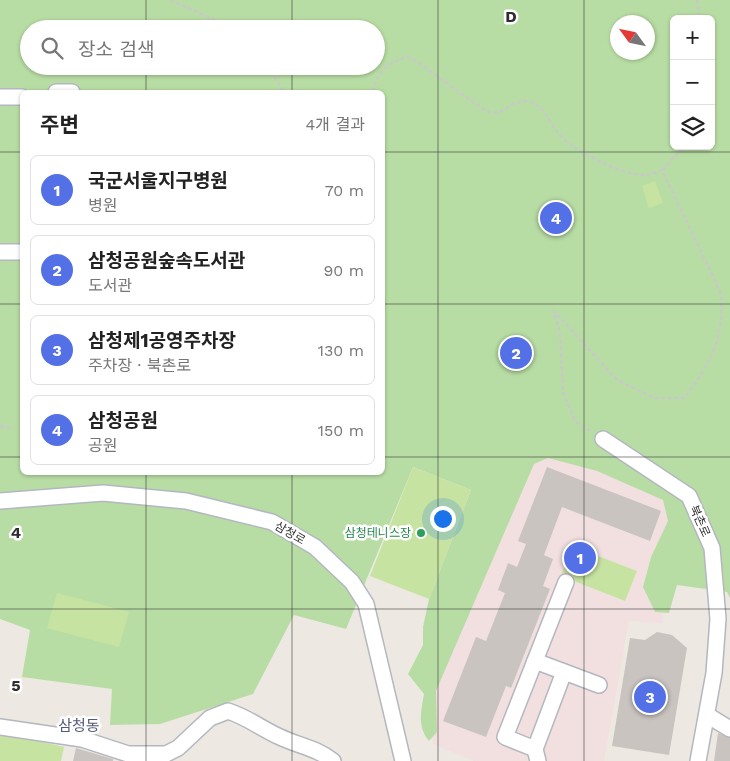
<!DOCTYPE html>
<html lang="ko">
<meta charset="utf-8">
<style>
:root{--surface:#fff;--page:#f6f6f6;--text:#222;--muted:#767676;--line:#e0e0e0;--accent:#5470e7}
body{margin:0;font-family:"Work Sans","Noto Sans KR",sans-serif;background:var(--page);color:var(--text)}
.controls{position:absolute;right:15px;top:15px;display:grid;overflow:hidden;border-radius:8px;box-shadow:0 1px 4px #0004}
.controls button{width:45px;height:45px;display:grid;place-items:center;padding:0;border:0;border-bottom:1px solid var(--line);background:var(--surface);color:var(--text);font:25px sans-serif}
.compass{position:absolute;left:610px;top:15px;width:45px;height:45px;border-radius:50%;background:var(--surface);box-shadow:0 1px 4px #0004;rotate:303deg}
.you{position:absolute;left:442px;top:518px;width:18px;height:18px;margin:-12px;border:4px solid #fff;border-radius:50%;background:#1a73e8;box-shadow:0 0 0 8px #1a73e833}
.badge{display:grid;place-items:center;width:32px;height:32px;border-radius:50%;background:var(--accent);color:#fff;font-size:16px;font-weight:700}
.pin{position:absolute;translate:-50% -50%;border:2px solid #fff;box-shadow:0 1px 5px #0006}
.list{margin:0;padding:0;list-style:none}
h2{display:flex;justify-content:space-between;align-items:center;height:65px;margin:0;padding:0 20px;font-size:21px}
h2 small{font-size:16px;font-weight:400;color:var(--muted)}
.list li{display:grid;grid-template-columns:32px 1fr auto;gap:15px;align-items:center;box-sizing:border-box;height:70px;margin:0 10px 10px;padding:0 10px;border:1px solid var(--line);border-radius:8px}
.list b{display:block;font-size:19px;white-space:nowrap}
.list p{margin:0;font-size:16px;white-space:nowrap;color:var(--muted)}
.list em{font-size:16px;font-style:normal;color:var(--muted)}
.icon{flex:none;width:28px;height:28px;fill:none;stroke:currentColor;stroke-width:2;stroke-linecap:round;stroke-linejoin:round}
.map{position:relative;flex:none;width:730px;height:761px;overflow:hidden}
.search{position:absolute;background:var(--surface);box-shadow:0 1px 4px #0004;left:20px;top:20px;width:365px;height:55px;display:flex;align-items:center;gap:12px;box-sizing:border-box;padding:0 18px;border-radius:28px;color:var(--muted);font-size:19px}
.panel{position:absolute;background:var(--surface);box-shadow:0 1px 4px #0004;left:20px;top:90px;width:365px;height:385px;border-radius:8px}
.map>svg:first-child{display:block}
.medical{fill:#f2e0e1}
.green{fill:#b8dda4;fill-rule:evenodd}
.pitch{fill:#c7e3a1}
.building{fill:#c9c4c0}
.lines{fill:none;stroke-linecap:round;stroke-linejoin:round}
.minor-casing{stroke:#b4b7bf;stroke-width:18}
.path{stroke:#c8c8c8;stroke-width:2.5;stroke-dasharray:4 2.5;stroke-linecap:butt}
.minor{stroke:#fff;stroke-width:15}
.grid{fill:none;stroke:#2d2d2d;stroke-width:1;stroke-opacity:0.55}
.leisure-dot{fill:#2e9e5b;stroke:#fff;stroke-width:2}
.labels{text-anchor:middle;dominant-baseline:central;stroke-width:5;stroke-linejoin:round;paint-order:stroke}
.street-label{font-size:12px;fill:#2d2d2d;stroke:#fff}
.leisure-label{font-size:12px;fill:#27864d;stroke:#fff;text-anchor:end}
.quarter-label{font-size:15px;fill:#525979;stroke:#fff}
.grid-label{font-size:16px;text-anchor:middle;font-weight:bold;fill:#2d2d2d;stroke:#fff;stroke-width:5;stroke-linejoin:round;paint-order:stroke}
</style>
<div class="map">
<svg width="730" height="761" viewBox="0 0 730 761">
<rect width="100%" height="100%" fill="#ede8e1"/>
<polygon class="medical" points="534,450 684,496 662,623 629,621 604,761 474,761 433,744 426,699"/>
<path class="green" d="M0,0h730v598l-3,-6 -50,-7 -8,28 -14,-1 -12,-25 8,-30 17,-36 -5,-21 -66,-29 -49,-13 -14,6 -98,227 1,41 -8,9c-12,-14 -8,-30 -5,-47l-16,-20 15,-29v-18l6,-28 42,-109 -58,-23 -67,162 -52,-14 -41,79 -93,30 -50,1 2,-36 -90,-12 8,-47 -30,-11zM674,19h37v127h-37zM618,22h30v30h-30zM29,29h347v37h-347zM22,92h360v380h-360z"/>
<g class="pitch">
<polygon points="655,181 663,203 649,208 642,186"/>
<polygon points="413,467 471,490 429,599 370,576"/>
<polygon points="572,546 637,571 625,601 561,576"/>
<polygon points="57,593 129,612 119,647 47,628"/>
<polygon points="0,732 64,747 61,761 0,761"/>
</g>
<g class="building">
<polygon points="547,467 661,511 650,541 562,507 544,555 553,559 543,586 550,589 511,688 506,686 486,737 443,721 476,637 486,641 505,593 498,590 508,563 517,567 526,544 518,541"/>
<polygon points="657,632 672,635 687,648 669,755 612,746 630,638 645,640"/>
<polygon points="718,733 730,738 730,761 714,761"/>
<polygon points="76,748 113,759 113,761 73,761"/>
</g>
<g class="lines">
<defs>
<g id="minor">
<polyline points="56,92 72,92"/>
<polyline points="0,97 22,97"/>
<polyline points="0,252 22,252"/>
<polyline points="603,439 689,496 712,548 718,619 714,673 698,761"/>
<polyline points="0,501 103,493 186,501 272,522 315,547 352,582 366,604 403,761"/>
<polyline points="535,661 599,685"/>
<polyline points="707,715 730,729"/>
<path d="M0,727l82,12 46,15h38l12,-6 32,-30 18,-7c19,6 34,18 52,26 19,9 37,11 53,24"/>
<polyline points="535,749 505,737 566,582"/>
<polyline points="538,761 535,749 564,672"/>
</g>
</defs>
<use href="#minor" class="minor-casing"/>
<g class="path">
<polyline points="170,0 235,29"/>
<polyline points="697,0 699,19"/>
<polyline points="267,66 284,92"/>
<path d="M374,92c-1,-19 18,-33 36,-35l76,54 12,2c10,-6 22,-16 35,-10 12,5 16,19 24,29 15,18 66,45 91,43 4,-1 10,-4 14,-5l58,121c6,45 -9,72 -36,107h-29l-38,-18 -63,-69 6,22 3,60 13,29 16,10"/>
<polyline points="662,170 685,146"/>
<polyline points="0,426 13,428"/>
</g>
<use href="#minor" class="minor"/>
</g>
<path class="grid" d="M146,0v29M292,0v29M438,0v761M584,0v761M146,66v26M292,66v26M0,152h22M382,152h348M0,304h22M382,304h348M0,457h22M382,457h348M146,472v289M292,472v289M0,609h730"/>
<circle class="leisure-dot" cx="421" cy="533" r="5"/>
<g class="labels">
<g class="street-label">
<text transform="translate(700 521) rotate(66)">북촌로</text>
<text transform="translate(290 533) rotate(30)">삼청로</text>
</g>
<g class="leisure-label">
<text x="411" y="533">삼청테니스장</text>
</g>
<g class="quarter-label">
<text x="79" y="726">삼청동</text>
</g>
</g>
<g class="grid-label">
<text x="511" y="22">D</text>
<text x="16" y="538">4</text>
<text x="16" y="691">5</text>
</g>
</svg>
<div class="controls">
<button>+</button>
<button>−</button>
<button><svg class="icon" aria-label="layers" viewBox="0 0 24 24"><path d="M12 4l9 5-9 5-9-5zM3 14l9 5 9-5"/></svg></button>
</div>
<svg class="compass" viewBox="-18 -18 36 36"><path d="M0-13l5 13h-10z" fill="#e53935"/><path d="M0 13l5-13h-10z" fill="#767676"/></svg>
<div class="you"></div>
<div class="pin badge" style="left:580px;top:558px">1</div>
<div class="pin badge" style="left:516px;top:353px">2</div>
<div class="pin badge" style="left:650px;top:697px">3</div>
<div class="pin badge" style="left:556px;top:218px">4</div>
<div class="search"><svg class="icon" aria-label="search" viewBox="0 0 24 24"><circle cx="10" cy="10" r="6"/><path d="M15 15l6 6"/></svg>장소 검색</div>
<section class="panel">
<h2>주변<small>4개 결과</small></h2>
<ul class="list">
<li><span class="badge">1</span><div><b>국군서울지구병원</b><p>병원</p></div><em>70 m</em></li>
<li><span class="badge">2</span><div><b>삼청공원숲속도서관</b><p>도서관</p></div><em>90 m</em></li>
<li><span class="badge">3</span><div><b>삼청제1공영주차장</b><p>주차장 · 북촌로</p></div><em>130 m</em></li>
<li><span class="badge">4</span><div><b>삼청공원</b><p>공원</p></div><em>150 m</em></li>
</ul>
</section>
</div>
